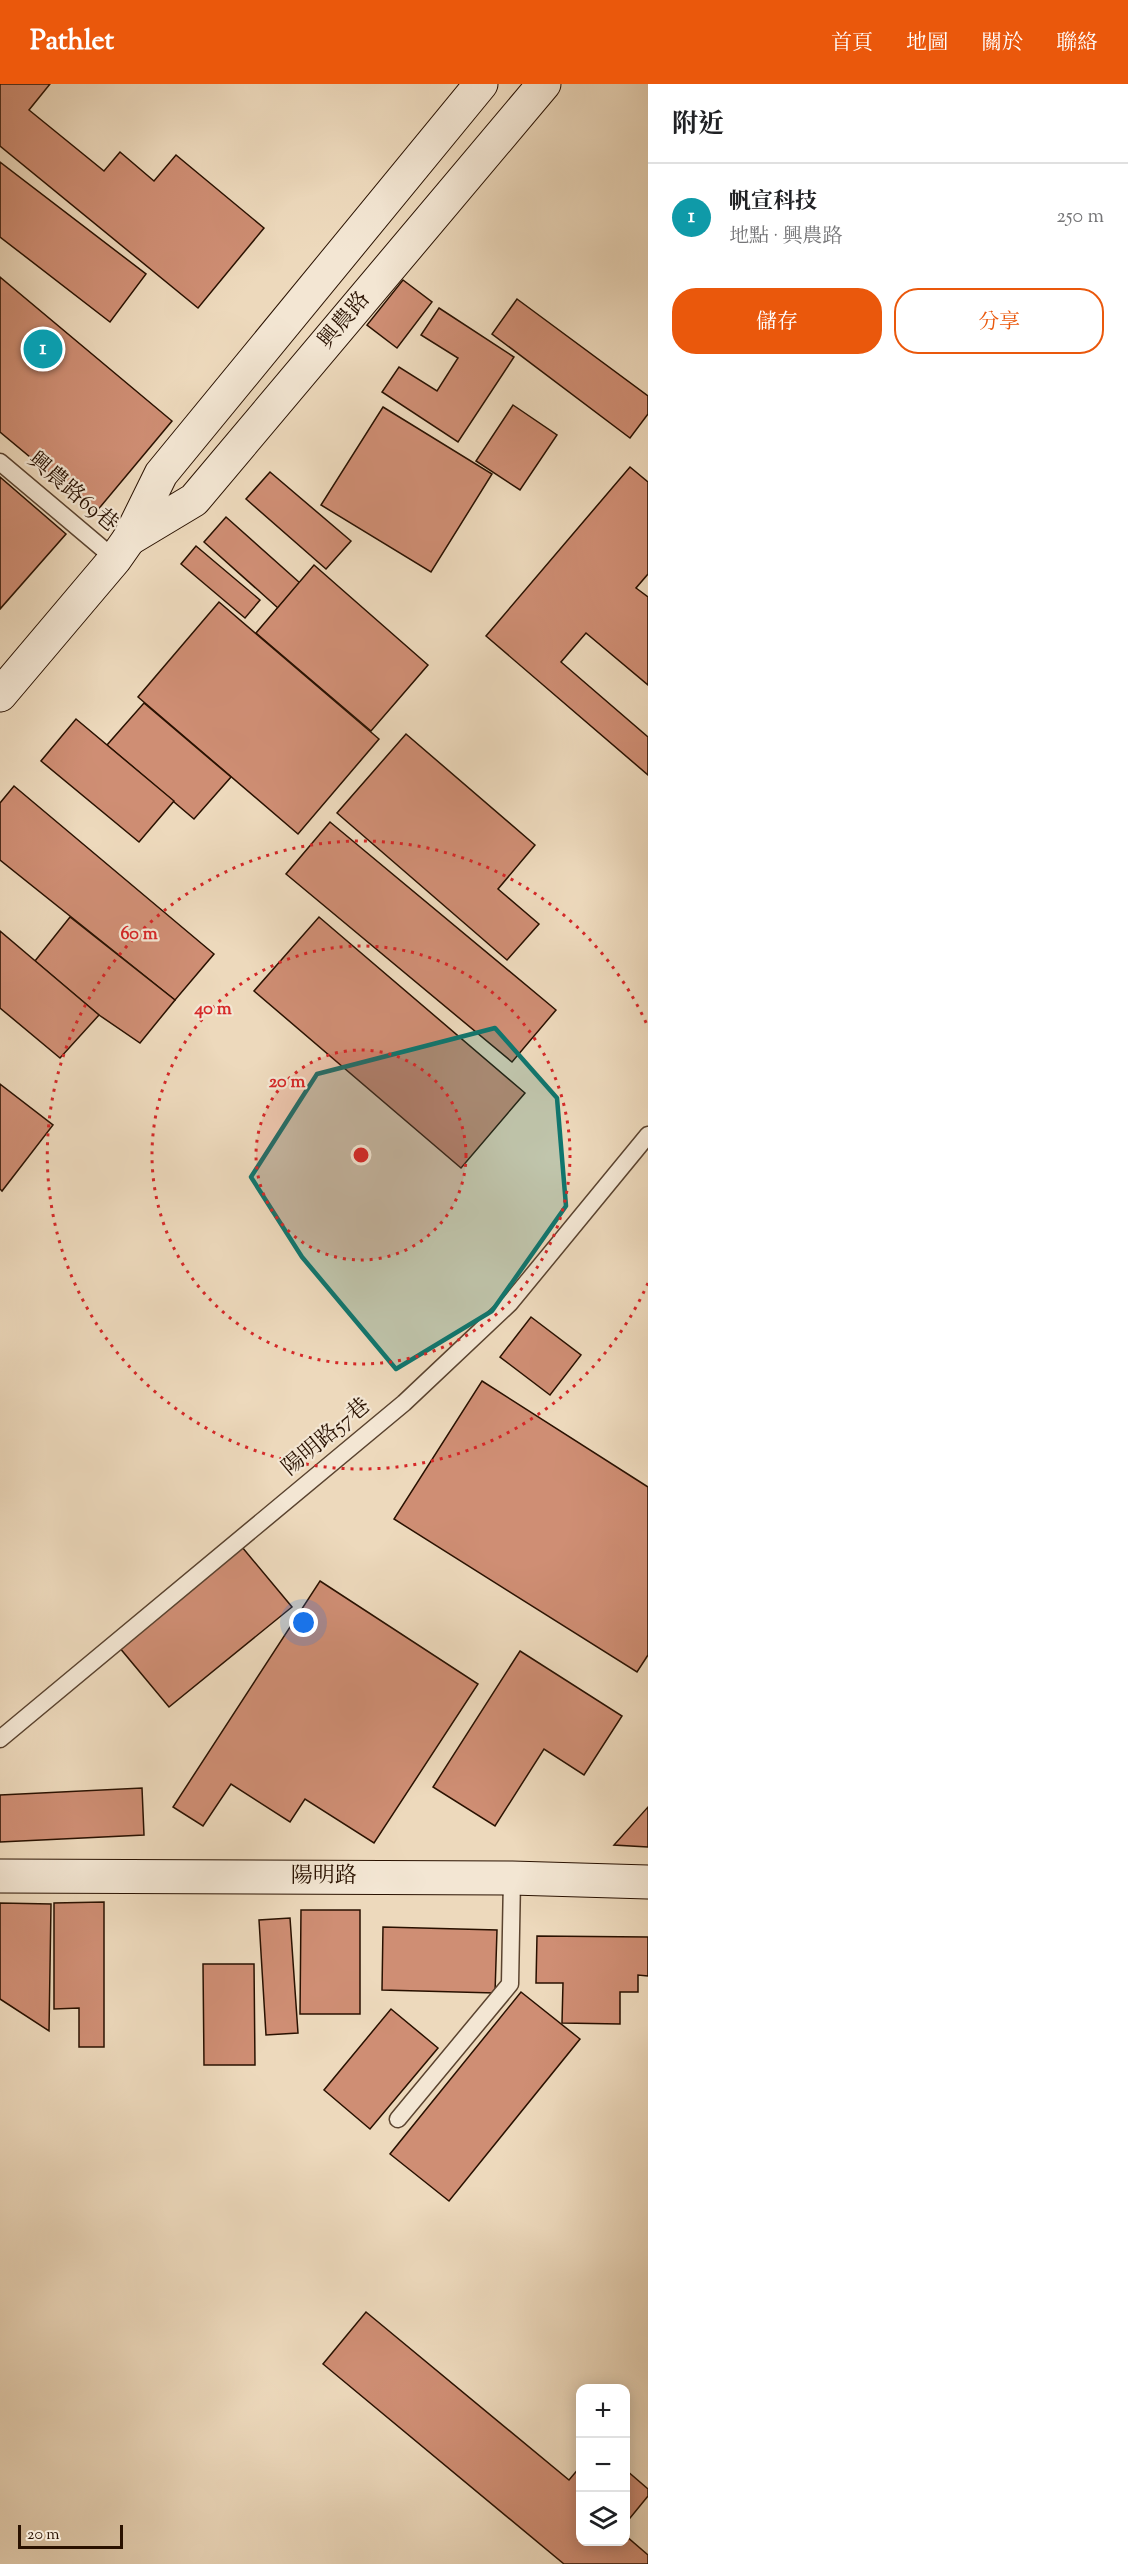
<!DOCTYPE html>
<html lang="zh-TW">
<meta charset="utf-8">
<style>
:root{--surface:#fff;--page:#f2f2f2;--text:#202124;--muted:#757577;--line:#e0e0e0;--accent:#ea580c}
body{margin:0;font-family:"Sorts Mill Goudy","Noto Serif TC",serif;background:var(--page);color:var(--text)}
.controls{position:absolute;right:18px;bottom:18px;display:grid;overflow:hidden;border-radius:12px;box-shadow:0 3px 15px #0003}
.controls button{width:54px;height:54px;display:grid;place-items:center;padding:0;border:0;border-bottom:2px solid var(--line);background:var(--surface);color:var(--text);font:30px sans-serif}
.scale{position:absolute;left:18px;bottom:15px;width:105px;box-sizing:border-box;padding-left:6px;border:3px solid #291100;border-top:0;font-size:16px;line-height:21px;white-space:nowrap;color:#291100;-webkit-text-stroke:4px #f3e6d3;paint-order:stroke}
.you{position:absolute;left:304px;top:1539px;width:21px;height:21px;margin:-15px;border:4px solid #fff;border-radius:50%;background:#1a73e8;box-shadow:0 0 0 9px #1a73e833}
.badge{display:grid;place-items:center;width:39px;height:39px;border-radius:50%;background:var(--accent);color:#fff;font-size:20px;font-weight:700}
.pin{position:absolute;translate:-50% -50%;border:3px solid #fff;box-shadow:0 2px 6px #0006}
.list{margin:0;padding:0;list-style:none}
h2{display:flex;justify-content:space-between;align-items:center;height:78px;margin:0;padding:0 24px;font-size:26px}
h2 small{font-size:20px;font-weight:400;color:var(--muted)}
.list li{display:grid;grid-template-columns:39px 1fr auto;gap:18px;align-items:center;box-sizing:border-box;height:108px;padding:0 24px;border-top:2px solid var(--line)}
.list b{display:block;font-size:22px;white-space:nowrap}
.list p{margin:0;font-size:20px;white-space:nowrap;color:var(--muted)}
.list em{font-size:20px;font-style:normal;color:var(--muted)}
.actions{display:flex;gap:12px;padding:18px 24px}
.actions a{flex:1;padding:14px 0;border:2px solid var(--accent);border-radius:24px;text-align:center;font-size:21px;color:var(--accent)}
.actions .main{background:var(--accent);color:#fff}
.icon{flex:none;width:33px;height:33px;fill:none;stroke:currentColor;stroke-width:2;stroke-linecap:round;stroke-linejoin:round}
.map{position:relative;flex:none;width:648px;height:2480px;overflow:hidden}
header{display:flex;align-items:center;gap:36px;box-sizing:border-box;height:84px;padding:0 30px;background:var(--accent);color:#fff}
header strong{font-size:28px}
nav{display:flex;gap:33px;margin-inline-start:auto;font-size:21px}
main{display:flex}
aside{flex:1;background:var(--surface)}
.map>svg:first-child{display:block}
.building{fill:#cf8e74;stroke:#291100;stroke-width:1.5}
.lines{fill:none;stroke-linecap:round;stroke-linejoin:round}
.lane-casing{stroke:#5a432f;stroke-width:19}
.secondary-casing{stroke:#291100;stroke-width:35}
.lane{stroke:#f3e6d3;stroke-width:16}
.secondary{stroke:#f3e6d3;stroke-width:33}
.marked{fill:#0f766e;fill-opacity:0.2;stroke:#0f766e;stroke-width:4.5;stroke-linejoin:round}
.ring{fill:none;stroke:#d62828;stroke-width:3;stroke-dasharray:3 6}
.labels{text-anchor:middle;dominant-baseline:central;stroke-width:4.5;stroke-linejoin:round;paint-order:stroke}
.street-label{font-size:22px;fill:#291100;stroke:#f3e6d3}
.centre{fill:#d62828;stroke:#f3e6d3;stroke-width:3}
.ring-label{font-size:18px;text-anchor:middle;font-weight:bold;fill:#d62828;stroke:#f3e6d3;stroke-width:4.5;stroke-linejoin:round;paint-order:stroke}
</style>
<header>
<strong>Pathlet</strong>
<nav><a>首頁</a><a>地圖</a><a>關於</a><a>聯絡</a></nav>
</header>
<main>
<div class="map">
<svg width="648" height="2480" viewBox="0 0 648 2480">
<rect width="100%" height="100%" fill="#edd9bc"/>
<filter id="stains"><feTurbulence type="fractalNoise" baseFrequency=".00333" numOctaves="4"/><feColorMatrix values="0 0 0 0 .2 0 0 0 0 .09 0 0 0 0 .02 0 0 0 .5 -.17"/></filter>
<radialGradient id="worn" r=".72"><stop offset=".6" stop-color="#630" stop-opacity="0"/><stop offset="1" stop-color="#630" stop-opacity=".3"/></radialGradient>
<g class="building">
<polygon points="0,0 50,0 29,26 104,87 120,68 154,97 176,71 264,144 198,224 0,62"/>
<polygon points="0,78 146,190 110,238 0,153"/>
<polygon points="0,193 172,337 96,428 0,348"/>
<polygon points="403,196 432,218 397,264 367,241"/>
<polygon points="517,215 648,312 648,330 630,354 492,250"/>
<polygon points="439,224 514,273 458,358 382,308 399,283 437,307 458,274 421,251"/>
<polygon points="513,321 557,351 520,406 476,377"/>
<polygon points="383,323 492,390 431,488 321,421"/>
<polygon points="630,383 648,398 648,490 636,504 648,513 648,601 586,549 561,578 648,653 648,691 486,552"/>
<polygon points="270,388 351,457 326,485 246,415"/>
<polygon points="0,393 66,450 0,525"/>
<polygon points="226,433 300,499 278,524 204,458"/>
<polygon points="196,462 260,516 245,534 181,480"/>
<polygon points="314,481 428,581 371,647 256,549"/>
<polygon points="219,518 379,655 298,750 138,613"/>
<polygon points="144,619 231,693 194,735 107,661"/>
<polygon points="76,635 174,717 139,758 41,677"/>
<polygon points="406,650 535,761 498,805 539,840 507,876 337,729"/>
<polygon points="14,702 214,870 175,916 0,776 0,719"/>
<polygon points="330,738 556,926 512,978 286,790"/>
<polygon points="70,833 175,916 140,959 99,931 35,877"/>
<polygon points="319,833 525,1009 461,1084 254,907"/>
<polygon points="0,847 99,931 60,974 0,924"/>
<polygon points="0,1000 53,1041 2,1107 0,1105"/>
<polygon points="531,1233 581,1271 550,1311 500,1273"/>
<polygon points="482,1297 648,1403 648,1571 637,1588 394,1435"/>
<polygon points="242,1463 292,1523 169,1623 119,1563"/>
<polygon points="320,1497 478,1600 374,1759 305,1715 290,1738 231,1700 203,1742 173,1723"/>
<polygon points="520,1567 622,1632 584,1691 544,1665 495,1742 433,1703"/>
<polygon points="142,1704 144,1751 0,1758 0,1711"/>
<polygon points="648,1723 648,1763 614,1761"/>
<polygon points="104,1818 104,1963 79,1963 79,1924 54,1925 54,1819"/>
<polygon points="0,1819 51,1820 49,1947 0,1915"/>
<polygon points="301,1826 360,1826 360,1930 300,1930"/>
<polygon points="290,1834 298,1949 266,1951 259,1836"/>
<polygon points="383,1843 497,1846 495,1909 382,1906"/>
<polygon points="537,1852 648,1853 648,1892 638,1891 638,1908 620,1908 620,1940 562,1939 563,1899 536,1899"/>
<polygon points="203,1880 254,1880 255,1981 204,1981"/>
<polygon points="521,1908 580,1955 449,2117 390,2070"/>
<polygon points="391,1925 438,1964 370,2045 324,2006"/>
<polygon points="366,2228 569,2396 580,2383 580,2458 626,2458 626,2452 648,2471 648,2480 564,2480 323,2280"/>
<polygon points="626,2386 648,2405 648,2412 626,2439"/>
</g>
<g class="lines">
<defs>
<g id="lane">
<polyline points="0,378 115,475"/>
<polyline points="0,1655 404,1319 510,1219 648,1051"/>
<polyline points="398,2035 510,1900 512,1794"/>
</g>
<g id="secondary">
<polyline points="129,455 194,416 544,0"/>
<polyline points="0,611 115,475 129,455 161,390 481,0"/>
<polyline points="0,1792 512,1794 648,1798"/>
</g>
</defs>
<use href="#lane" class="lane-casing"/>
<use href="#secondary" class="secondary-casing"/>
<use href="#lane" class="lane"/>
<use href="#secondary" class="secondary"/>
</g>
<path class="marked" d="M495,944l62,70 9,108 -74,105 -96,58 -94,-112 -51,-80 66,-103z"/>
<circle cx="361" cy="1071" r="105" fill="#d62828" fill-opacity=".12"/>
<g class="ring">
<circle cx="361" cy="1071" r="105"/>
<circle cx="361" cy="1071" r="209"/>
<path d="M648 1199A314 314 0 1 1 648 943"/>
</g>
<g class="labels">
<g class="street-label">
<text transform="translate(345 237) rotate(-50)">興農路</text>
<text transform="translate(72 409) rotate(40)">興農路69巷</text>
<text transform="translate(327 1354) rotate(-40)">陽明路57巷</text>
<text x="324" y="1793">陽明路</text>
</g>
</g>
<circle cx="361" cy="1071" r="9" class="centre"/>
<g class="ring-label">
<text x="139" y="855">60 m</text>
<text x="213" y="930">40 m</text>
<text x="287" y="1003">20 m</text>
</g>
<rect width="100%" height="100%" filter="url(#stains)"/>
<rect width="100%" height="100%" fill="url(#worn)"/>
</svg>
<div class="controls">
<button>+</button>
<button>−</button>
<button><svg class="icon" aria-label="layers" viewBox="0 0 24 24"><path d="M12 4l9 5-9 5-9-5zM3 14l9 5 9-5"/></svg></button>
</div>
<div class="scale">20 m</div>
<div class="you"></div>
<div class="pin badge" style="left:43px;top:265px;background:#0f9aa8">1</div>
</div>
<aside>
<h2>附近<small></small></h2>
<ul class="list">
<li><span class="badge" style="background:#0f9aa8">1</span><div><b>帆宣科技</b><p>地點 · 興農路</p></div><em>250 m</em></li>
</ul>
<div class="actions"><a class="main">儲存</a><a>分享</a></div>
</aside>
</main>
